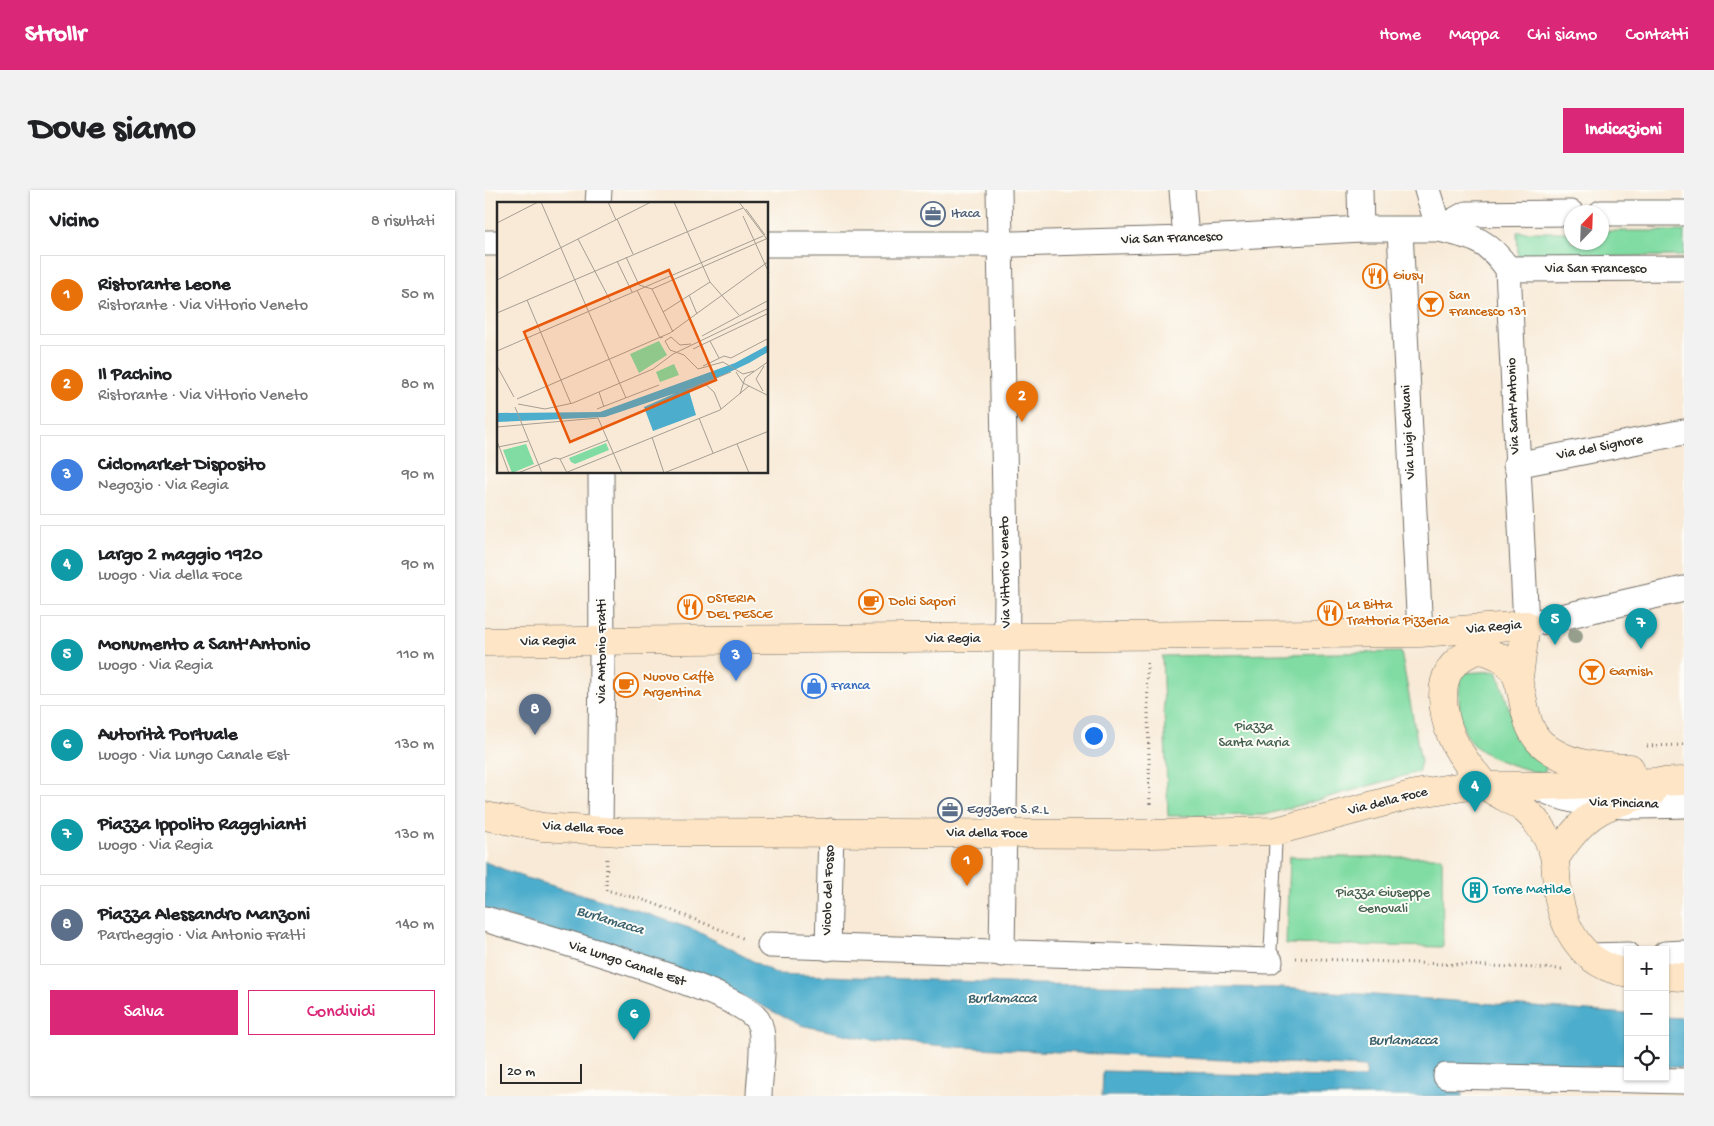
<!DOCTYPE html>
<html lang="it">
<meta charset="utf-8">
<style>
:root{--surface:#fff;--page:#f2f2f2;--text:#202124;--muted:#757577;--line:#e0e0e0;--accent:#db2777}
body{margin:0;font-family:"Gochi Hand",sans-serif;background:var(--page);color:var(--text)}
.controls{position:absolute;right:15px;bottom:15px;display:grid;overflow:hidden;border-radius:0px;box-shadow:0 1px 4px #0004}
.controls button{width:45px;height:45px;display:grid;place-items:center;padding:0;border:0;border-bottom:1px solid var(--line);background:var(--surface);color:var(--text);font:25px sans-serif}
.compass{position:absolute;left:1079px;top:15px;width:45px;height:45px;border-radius:50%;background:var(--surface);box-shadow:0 1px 4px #0004;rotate:23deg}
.scale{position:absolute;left:15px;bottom:12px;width:82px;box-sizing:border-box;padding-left:5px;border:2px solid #2b2b2b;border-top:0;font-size:14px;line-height:18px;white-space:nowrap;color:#2b2b2b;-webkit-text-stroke:4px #fdfcf7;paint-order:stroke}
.you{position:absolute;left:608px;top:545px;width:18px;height:18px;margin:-12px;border:4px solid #fff;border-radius:50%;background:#1a73e8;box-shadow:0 0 0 8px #1a73e833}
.badge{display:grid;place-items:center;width:32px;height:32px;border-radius:50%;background:var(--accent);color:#fff;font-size:16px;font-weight:700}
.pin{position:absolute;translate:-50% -41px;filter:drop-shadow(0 1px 2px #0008)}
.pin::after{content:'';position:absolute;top:26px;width:18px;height:15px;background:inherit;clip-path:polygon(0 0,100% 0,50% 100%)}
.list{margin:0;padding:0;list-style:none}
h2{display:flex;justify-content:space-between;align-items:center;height:65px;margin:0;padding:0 20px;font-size:21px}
h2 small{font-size:16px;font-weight:400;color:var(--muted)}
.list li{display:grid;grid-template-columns:32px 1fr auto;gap:15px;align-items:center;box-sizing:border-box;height:80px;margin:0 10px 10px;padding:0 10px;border:1px solid var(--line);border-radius:0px}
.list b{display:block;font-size:19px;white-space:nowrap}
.list p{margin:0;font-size:16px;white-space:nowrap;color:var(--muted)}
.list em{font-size:16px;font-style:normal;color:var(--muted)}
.actions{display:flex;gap:10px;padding:15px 20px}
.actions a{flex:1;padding:11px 0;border:1px solid var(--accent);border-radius:0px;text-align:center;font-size:18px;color:var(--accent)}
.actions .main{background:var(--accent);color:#fff}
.icon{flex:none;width:28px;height:28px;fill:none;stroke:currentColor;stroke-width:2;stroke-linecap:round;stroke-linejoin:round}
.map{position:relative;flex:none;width:1199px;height:906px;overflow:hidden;border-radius:0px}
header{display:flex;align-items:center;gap:30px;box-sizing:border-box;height:70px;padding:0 25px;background:var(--accent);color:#fff}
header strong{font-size:24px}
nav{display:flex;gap:28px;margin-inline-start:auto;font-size:18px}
.intro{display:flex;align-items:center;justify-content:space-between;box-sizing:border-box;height:120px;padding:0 30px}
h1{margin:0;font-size:35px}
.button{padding:12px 22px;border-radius:0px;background:var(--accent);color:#fff;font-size:18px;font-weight:700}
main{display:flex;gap:30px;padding:0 30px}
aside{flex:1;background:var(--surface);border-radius:0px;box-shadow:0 1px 4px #0004}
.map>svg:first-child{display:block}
.green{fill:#81dca3;stroke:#568467}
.water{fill:#4dadcc;stroke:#3c6c7c}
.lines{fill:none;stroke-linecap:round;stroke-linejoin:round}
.lane-casing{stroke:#736e67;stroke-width:14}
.street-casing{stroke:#736e67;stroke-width:27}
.secondary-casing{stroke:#736e67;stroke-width:29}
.path{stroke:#736e67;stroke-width:3;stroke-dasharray:1 4;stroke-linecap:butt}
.lane{stroke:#fff;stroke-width:12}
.street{stroke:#fff;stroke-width:25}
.secondary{stroke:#fde5c5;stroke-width:28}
.tree{fill:#969e8c}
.labels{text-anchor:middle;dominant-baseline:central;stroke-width:4;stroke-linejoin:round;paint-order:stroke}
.service-label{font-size:14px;fill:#4e5e75;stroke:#fdfcf7;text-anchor:start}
.street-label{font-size:14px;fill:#2b2b2b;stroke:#fdfcf7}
.food-label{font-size:14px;fill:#c56008;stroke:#fdfcf7;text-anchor:start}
.shop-label{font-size:14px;fill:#366cbe;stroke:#fdfcf7;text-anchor:start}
.park-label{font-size:14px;fill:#45604f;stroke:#fdfcf7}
.culture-label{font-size:14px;fill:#0d838f;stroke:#fdfcf7;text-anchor:start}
.water-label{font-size:15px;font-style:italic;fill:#395f6b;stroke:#fdfcf7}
.inset-road{fill:none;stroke:#a69e92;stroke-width:1}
.view{fill:#e8590c;fill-opacity:0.15;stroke:#e8590c;stroke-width:2.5}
.inset-edge{fill:none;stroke:#2b2b2b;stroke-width:2.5}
</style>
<header>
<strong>Strollr</strong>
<nav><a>Home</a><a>Mappa</a><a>Chi siamo</a><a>Contatti</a></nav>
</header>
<div class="intro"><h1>Dove siamo</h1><a class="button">Indicazioni</a></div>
<main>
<aside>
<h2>Vicino<small>8 risultati</small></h2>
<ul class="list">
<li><span class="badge" style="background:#e8710a">1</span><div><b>Ristorante Leone</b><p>Ristorante · Via Vittorio Veneto</p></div><em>50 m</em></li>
<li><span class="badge" style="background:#e8710a">2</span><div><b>Il Pachino</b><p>Ristorante · Via Vittorio Veneto</p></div><em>80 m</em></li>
<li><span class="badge" style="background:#3f7fe0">3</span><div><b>Ciclomarket Disposito</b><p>Negozio · Via Regia</p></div><em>90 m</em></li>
<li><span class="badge" style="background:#0f9aa8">4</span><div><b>Largo 2 maggio 1920</b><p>Luogo · Via della Foce</p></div><em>90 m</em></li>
<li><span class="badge" style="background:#0f9aa8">5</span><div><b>Monumento a Sant'Antonio</b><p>Luogo · Via Regia</p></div><em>110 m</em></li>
<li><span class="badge" style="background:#0f9aa8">6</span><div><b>Autorità Portuale</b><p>Luogo · Via Lungo Canale Est</p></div><em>130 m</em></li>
<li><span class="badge" style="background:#0f9aa8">7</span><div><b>Piazza Ippolito Ragghianti</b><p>Luogo · Via Regia</p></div><em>130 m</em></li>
<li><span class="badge" style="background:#5c6f8a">8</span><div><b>Piazza Alessandro Manzoni</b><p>Parcheggio · Via Antonio Fratti</p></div><em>140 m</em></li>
</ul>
<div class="actions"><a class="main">Salva</a><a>Condividi</a></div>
</aside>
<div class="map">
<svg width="1199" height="906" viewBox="0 0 1199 906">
<rect width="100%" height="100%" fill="#fdfcf7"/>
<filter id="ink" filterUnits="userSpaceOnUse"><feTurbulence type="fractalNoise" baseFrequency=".02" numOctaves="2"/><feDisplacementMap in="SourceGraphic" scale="10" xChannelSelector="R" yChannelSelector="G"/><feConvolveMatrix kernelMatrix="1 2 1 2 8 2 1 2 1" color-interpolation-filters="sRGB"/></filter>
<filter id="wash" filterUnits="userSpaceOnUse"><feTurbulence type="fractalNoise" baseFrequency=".0096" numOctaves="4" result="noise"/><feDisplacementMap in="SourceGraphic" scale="20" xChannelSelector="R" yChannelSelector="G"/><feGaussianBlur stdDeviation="1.12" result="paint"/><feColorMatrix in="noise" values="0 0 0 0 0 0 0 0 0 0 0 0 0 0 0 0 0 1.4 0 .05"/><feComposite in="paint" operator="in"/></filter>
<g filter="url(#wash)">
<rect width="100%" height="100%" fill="#f8ead7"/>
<g class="green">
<polygon points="1117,41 1199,41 1199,66 1033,67 1032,42 1086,42 1086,52 1116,52"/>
<polygon points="916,462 936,572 933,582 780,625 683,626 677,466"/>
<path d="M1012,481l20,62 30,33 -4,8c-64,-18 -92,-26 -82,-101z"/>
<polygon points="804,667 957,667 958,757 801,754"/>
</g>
<g class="water">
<polygon points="0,672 41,688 151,720 210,740 292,784 549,794 796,798 1143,824 1143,877 1098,877 977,896 977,906 617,906 618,881 880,888 881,877 471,857 384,849 349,842 315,835 259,807 0,719"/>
<polygon points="1180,827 1199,828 1199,877 1180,877"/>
</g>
</g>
<g filter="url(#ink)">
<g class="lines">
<defs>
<polyline id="lane" points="785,771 791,641"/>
<g id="street">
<polyline points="514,0 522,409 517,764"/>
<polyline points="697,0 701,49"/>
<polyline points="875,0 876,39"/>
<path d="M942,0l12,39c34,8 48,10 69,40l18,356 158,-36"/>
<polyline points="113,14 114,0"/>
<polyline points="1116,23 1199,23"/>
<polyline points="915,41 935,443"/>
<polyline points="0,53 14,53"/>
<polyline points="282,54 529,54 701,49 876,39 954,39 981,24 1086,23"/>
<polyline points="1023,79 1199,78"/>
<polyline points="1031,275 1199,242"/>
<path d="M1051,596c45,25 99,20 148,19"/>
<polyline points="115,640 117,471 116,282"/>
<path d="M0,729c45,14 254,70 273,102 9,14 1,57 1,75"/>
<polyline points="285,755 785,771"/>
<polyline points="343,758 346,641"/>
<polyline points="1180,764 1199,763"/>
<polyline points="1104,766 1143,765"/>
<polyline points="961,886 1199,891"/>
</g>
<g id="secondary">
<polyline points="0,452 935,443 1041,435 1034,487"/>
<polyline points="0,626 58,637 135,642 666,644 791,641 930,604 978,596 1051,596 1199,591"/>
<path d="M1071,667c30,-46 45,-50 96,-65"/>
<path d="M1143,783c-45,-7 -66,-44 -71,-86 -2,-22 0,-34 -13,-54 -19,-31 -32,-29 -58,-47 -4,-3 -8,-10 -12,-14 -19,-23 -30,-45 -31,-75 0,-20 7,-34 25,-43 9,-5 16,-4 25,0 40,15 21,63 48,89 24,22 58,24 89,25"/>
<polyline points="1180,786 1199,787"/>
</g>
</defs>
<use href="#lane" class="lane-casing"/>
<use href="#street" class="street-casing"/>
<use href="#secondary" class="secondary-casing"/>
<g class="path">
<polyline points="662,473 665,616"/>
<polyline points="1162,556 1199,555"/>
<polyline points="122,669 121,700 162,711 260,749"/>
<polyline points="811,768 1077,779"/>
</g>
<use href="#lane" class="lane"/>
<use href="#street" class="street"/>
<use href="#secondary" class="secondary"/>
</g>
<circle class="tree" cx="1090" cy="446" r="8"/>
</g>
<defs>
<symbol id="office-ring" viewBox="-11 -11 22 22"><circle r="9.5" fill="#fdfcf7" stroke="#5c6f8a" stroke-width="1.5"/><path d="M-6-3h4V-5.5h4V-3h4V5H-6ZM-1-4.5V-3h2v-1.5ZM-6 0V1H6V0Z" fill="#5c6f8a"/></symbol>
<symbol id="restaurant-ring" viewBox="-11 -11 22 22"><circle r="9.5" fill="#fdfcf7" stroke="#e8710a" stroke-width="1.5"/><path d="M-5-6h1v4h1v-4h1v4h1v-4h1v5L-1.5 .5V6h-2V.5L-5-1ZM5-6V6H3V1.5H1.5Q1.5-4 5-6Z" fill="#e8710a"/></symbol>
<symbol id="bar-ring" viewBox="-11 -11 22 22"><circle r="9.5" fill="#fdfcf7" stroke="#e8710a" stroke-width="1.5"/><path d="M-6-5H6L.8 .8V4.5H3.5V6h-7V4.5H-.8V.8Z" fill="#e8710a"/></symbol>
<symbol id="cafe-ring" viewBox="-11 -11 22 22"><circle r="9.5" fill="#fdfcf7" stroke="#e8710a" stroke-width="1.5"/><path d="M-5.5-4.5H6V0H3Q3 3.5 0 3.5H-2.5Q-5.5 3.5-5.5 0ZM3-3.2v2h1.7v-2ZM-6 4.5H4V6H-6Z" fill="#e8710a"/></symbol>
<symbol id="shop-ring" viewBox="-11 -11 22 22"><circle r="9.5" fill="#fdfcf7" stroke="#3f7fe0" stroke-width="1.5"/><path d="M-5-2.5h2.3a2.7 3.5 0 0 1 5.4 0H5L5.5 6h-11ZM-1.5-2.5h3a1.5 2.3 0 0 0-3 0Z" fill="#3f7fe0"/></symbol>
<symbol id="building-ring" viewBox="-11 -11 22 22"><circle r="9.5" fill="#fdfcf7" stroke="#0f9aa8" stroke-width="1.5"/><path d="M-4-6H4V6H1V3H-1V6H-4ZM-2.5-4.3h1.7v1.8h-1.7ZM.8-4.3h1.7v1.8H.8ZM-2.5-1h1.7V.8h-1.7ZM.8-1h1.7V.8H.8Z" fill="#0f9aa8"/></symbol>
</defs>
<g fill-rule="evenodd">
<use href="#office-ring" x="434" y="10" width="28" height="28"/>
<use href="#restaurant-ring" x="876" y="72" width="28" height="28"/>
<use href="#bar-ring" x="932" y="100" width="28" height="28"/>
<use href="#cafe-ring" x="372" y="398" width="28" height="28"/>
<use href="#restaurant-ring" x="191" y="403" width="28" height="28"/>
<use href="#restaurant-ring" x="831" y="409" width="28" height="28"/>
<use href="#bar-ring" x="1093" y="468" width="28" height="28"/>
<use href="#cafe-ring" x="127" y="481" width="28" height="28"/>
<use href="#shop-ring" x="315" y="482" width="28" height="28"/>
<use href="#office-ring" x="451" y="606" width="28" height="28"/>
<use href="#building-ring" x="976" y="686" width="28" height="28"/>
</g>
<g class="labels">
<g class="service-label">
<text x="466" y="24">Itaca</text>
<text x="482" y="620">Eggzero S.R.L</text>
</g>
<g class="street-label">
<text transform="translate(687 49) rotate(-2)">Via San Francesco</text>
<text x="1111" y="79">Via San Francesco</text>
<text transform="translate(1029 216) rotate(-92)">Via Sant'Antonio</text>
<text transform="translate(924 242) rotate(-93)">Via Luigi Galvani</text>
<text transform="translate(1115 258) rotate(-11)">Via del Signore</text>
<text transform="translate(521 382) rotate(-91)">Via Vittorio Veneto</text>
<text transform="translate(1009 438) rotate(-5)">Via Regia</text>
<text x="468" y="449">Via Regia</text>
<text transform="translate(63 452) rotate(-1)">Via Regia</text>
<text transform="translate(117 461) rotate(-90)">Via Antonio Fratti</text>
<text transform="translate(903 612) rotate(-14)">Via della Foce</text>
<text transform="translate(1139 614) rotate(2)">Via Pinciana</text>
<text transform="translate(98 639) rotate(4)">Via della Foce</text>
<text transform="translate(502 644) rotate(1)">Via della Foce</text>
<text transform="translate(344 700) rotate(-88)">Vicolo del Fosso</text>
<text transform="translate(142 774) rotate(18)">Via Lungo Canale Est</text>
</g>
<g class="food-label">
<text x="908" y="86">Giusy</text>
<text x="964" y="106">San<tspan x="964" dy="16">Francesco 131</tspan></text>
<text x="222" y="409">OSTERIA<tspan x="222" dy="16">DEL PESCE</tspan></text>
<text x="404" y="412">Dolci Sapori</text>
<text x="862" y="415">La Bitta<tspan x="862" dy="16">Trattoria Pizzeria</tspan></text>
<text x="1124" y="482">Garnish</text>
<text x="158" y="487">Nuovo Caffè<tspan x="158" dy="16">Argentina</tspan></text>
</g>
<g class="shop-label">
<text x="346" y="496">Franca</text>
</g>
<g class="park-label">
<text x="769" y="537">Piazza<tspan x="769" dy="16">Santa Maria</tspan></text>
<text x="898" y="703">Piazza Giuseppe<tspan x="898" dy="16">Genovali</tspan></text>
</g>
<g class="culture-label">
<text x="1008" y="700">Torre Matilde</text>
</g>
<g class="water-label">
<text transform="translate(125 731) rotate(17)">Burlamacca</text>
<text x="517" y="809">Burlamacca</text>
<text x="918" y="851">Burlamacca</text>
</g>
</g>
<g transform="translate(12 12)">
<rect width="271" height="271" fill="#f8ead7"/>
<path d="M162,139l8,14 -28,18 -9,-19zM177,162l5,11 -19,7 -4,-10zM109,241l3,7 -34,14 -4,-2 -2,-4zM29,242l8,20 -22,9 -9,-23z" fill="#81dca3"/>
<path d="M271,143v7l-19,11 -60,28 7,24 -43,16 -9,-24 32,-14 -71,24 -108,5v-9l103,-1 135,-49z" fill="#4dadcc"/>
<path class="inset-road" d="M44,0l85,196M111,0l8,18M177,0l36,80 29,33M242,0l30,40M249,7l19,26M246,14l26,57M120,17l16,35M0,21l41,-21M81,37l33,63M129,55l13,28 13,4 21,43M120,59l15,31M0,78l154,-78M155,87l114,-50M140,88l23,48 3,-1M192,93l8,19M30,98l44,104M166,110l47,-30M0,111l246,-105M205,134l67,-36M213,139l9,17M194,142l-11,1 -9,-8 -6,4 5,9 14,5 14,14 25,-7 20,12 11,-3M196,147l76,-36M0,149l266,-115M0,164l17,31M206,164l21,-10 7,2 38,-20M239,170l7,11 26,13M207,181l10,9 7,17M189,188l45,-18M266,189l-7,-12 8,-13M102,190l5,15M243,192l5,-16 24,-17M20,197l153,-66 99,-72M21,202l27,5 28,-6 80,-34 20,-15 96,-46M18,205l27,66M100,207l62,-24M202,216l14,35M0,225l101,-9 24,55M155,235l12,36M0,239l12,32M240,242l12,29M1,245l30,-6M63,257l48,-19M21,271l37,-15 5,1 7,14M68,271l155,-63 29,-24M167,271l105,-42"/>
<path class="view" d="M172,68l47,110 -146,62 -46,-110z"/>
<rect width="271" height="271" class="inset-edge"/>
</g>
</svg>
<div class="controls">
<button>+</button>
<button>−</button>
<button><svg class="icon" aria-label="locate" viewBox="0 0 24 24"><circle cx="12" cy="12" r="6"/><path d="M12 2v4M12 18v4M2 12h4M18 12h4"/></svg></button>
</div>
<svg class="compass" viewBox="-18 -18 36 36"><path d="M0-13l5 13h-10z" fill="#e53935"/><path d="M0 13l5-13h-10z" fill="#757577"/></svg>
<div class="scale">20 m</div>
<div class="you"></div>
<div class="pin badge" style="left:482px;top:696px;background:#e8710a">1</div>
<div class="pin badge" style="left:537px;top:232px;background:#e8710a">2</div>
<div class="pin badge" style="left:251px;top:491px;background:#3f7fe0">3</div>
<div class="pin badge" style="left:990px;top:622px;background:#0f9aa8">4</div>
<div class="pin badge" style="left:1070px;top:455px;background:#0f9aa8">5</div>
<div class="pin badge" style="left:149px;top:850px;background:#0f9aa8">6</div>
<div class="pin badge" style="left:1156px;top:459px;background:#0f9aa8">7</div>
<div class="pin badge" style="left:50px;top:545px;background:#5c6f8a">8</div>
</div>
</main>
